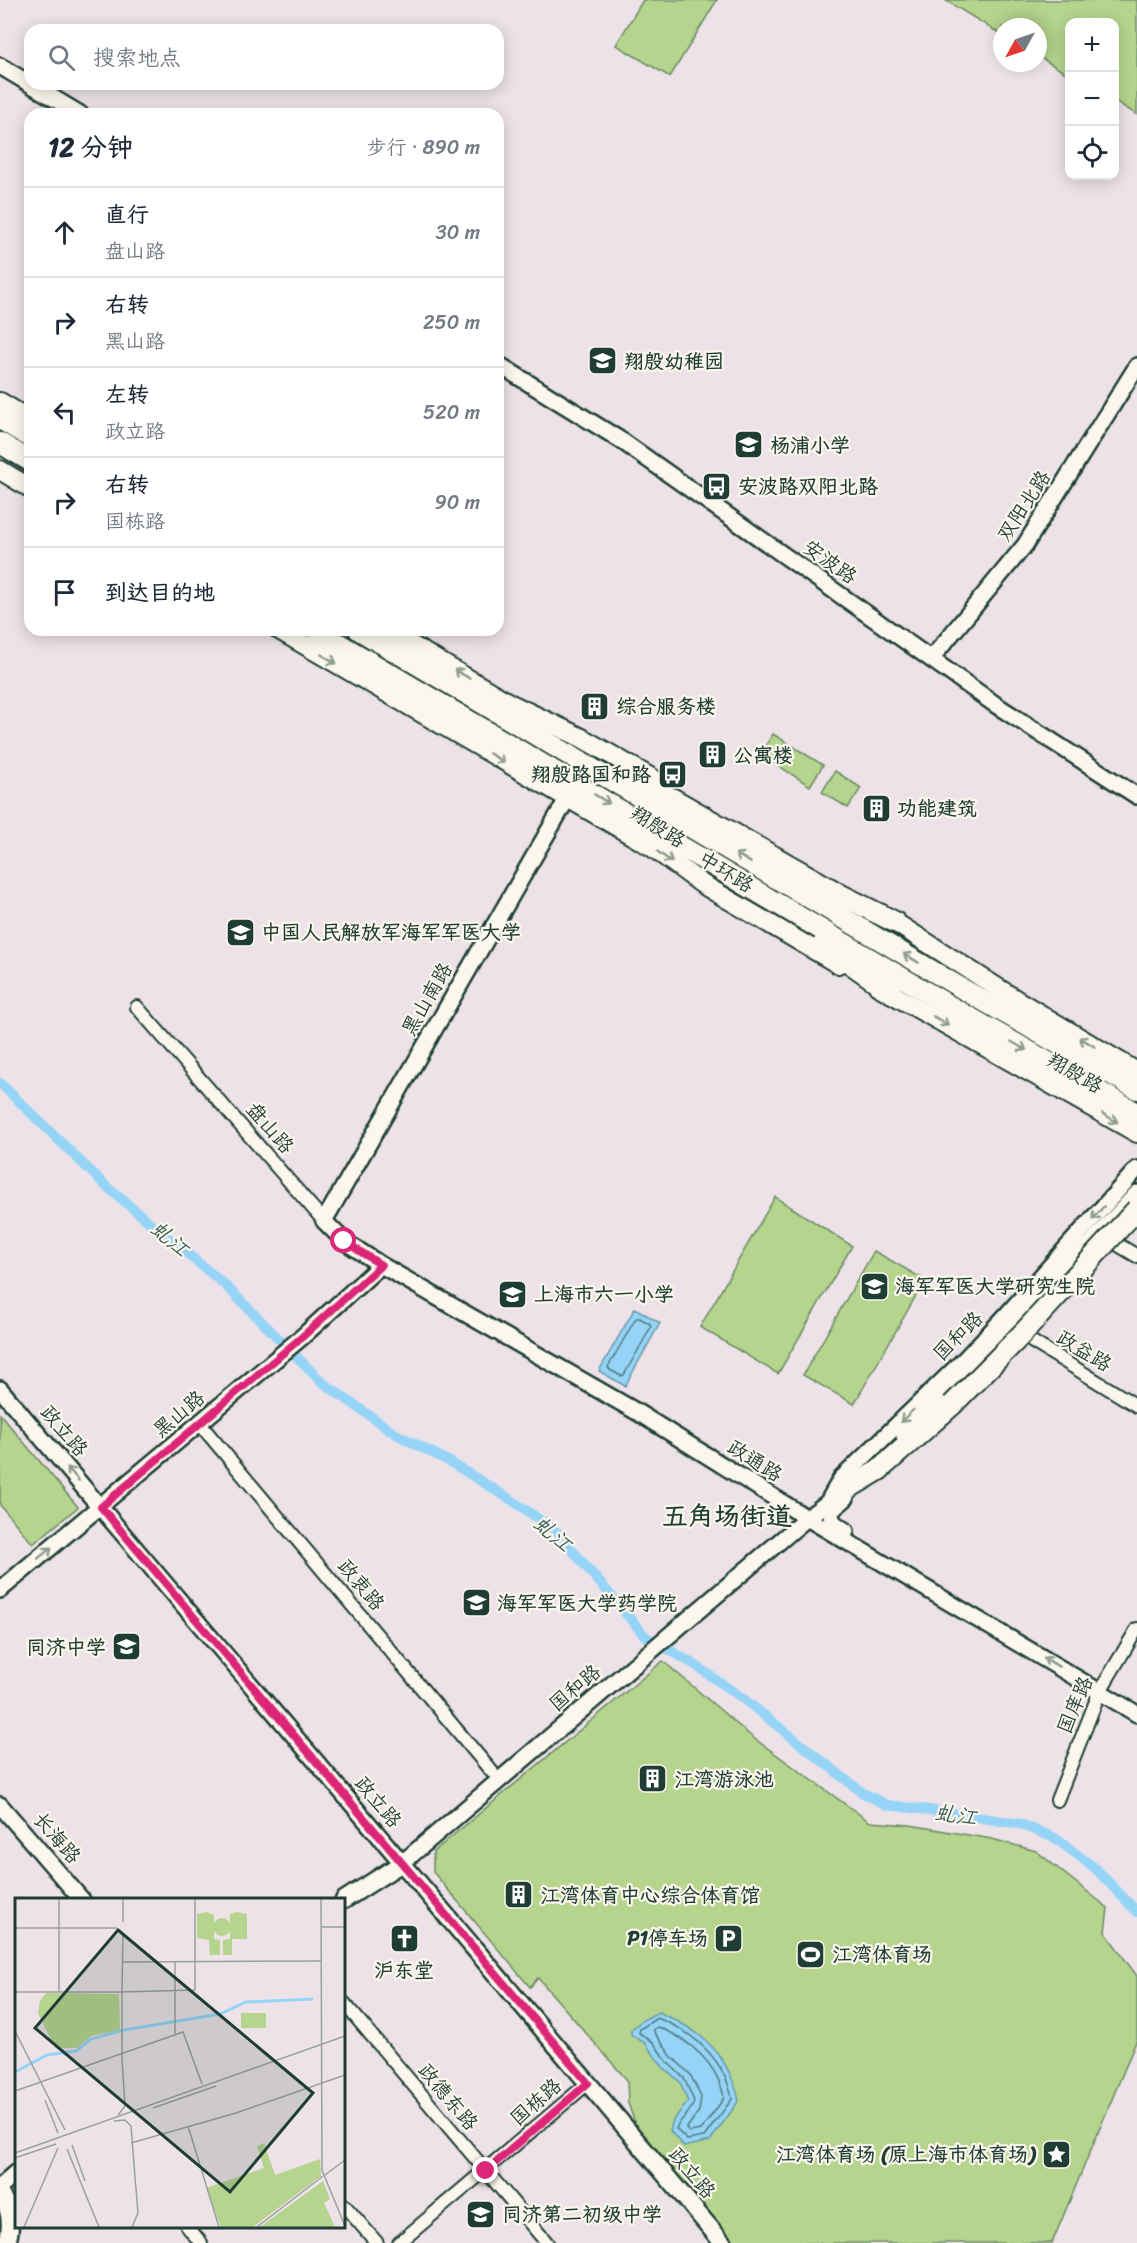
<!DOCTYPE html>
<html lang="zh">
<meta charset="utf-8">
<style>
:root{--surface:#fff;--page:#f2f2f3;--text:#1f2937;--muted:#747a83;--line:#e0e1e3}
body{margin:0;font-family:Sriracha,"LXGW WenKai TC",sans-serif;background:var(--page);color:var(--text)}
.controls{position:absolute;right:18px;top:18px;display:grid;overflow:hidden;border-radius:12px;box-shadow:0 3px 15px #0003}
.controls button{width:54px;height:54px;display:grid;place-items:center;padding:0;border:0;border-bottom:2px solid var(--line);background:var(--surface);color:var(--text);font:30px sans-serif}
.compass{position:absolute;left:993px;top:18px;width:54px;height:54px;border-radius:50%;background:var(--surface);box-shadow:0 3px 15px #0003;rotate:230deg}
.stop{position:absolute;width:18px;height:18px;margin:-14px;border:4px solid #db2777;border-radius:50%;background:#fff}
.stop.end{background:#db2777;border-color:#fff;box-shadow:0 2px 6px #0008}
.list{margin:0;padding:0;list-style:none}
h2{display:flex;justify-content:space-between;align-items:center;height:78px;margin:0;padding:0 24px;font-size:26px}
h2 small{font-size:20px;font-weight:400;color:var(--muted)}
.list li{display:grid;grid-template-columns:39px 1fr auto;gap:18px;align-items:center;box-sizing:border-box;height:90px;padding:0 24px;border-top:2px solid var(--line)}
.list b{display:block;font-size:22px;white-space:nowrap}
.list p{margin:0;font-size:20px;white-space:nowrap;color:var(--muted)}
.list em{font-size:20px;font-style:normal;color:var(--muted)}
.icon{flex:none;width:33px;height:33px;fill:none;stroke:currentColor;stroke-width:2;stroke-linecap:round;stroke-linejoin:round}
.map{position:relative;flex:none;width:1137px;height:2243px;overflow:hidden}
.search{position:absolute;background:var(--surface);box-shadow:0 3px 15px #0003;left:24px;top:24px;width:480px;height:66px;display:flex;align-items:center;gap:15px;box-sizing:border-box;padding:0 21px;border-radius:18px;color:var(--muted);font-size:22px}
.panel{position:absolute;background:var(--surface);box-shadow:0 3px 15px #0003;left:24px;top:108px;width:480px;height:528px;border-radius:18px}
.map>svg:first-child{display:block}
.green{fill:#b5d58e;stroke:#6a8961;stroke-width:1.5}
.water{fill:#95d4f6;stroke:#6698a8;stroke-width:1.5}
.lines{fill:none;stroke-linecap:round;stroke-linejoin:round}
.shore{stroke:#4e7982;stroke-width:1.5}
.canal{stroke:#95d4f6;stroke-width:10}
.minor-casing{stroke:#1f3d34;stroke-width:16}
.tertiary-casing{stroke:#1f3d34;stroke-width:20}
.secondary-casing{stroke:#1f3d34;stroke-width:21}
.primary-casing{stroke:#1f3d34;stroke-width:22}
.trunk-casing{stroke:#1f3d34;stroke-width:24}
.minor{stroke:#fbf7ec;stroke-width:12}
.tertiary{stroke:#fbf7ec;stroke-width:15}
.secondary{stroke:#fbf7ec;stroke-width:16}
.primary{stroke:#fbf7ec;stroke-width:18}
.trunk{stroke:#fbf7ec;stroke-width:20}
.trunk-bridge-casing{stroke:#1f3d34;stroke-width:24;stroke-linecap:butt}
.trunk-bridge{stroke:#fbf7ec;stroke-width:20}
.oneway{stroke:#8d9a90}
.route{stroke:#db2777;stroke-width:8}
.labels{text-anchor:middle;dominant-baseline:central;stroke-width:4.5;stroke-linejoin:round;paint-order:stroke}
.poi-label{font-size:20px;font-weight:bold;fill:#1f3d34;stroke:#fbf7ec;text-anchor:start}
.street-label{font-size:20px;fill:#1f3d34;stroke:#fbf7ec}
.water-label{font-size:21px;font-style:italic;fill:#375b5b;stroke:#fbf7ec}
.district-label{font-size:26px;font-weight:bold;fill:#1f3d34;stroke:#fbf7ec}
.inset-river{fill:none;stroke:#95d4f6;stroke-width:3}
.inset-road{fill:none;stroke:#9aa0a0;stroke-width:1.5}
.view{fill:#1f3d34;fill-opacity:0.15;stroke:#1f3d34;stroke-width:3}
.inset-edge{fill:none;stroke:#1f3d34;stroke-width:3}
</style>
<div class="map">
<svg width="1137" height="2243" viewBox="0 0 1137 2243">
<rect width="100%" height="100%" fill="#ece2e8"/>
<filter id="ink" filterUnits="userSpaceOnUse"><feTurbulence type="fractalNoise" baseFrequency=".0167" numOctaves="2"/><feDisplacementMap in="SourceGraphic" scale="12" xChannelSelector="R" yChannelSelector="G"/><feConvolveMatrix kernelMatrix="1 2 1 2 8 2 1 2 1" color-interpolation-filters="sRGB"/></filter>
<g filter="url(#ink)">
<g class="green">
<polygon points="643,0 717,0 670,77 616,45"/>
<polygon points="945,0 1137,0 1137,115 1115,101 1114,22 1070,22 1069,75 1038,56 1038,27 1002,27 1002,35"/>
<polygon points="773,734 823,765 810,786 760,754"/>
<polygon points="835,771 861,788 848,808 822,792"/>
<polygon points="775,1197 852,1246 778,1374 700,1327"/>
<polygon points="874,1251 925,1280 854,1404 803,1375"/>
<polygon points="0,1414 78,1507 33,1544 0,1505"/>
<polygon points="663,1661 752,1737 870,1822 910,1825 992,1839 1036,1851 1108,1908 1105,1932 1137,1976 1137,2039 1052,2243 733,2243 637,2129 628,2103 627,2080 538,1978 530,1987 433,1872 433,1852"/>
</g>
<g class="water">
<polygon points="635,1308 660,1323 625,1386 599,1371"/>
<path d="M658,2012c43,18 69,40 81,88l-4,6 -25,35 -26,6 -14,-16 3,-11 15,-18 -8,-20 -18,-16 -17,-23 -14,-8v-5l10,-9z"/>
</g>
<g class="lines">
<g class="shore">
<polygon points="636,1318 640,1318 650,1324 651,1327 624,1375 621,1376 610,1370 608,1367"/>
<path d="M657,2018c36,13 68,42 75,81l-28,38 -17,3 -11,-11c4,-11 16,-16 18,-28l-10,-23 -17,-16 -14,-20 -14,-9 1,-4z"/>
<path d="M658,2027c31,12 60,37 66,71l-23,32 -11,2 -4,-3 13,-18 2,-14 -11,-23 -18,-17 -18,-25v-3z"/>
</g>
<polyline class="canal" points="0,1083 107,1187 225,1285 322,1382 396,1434 450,1462 513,1501 556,1531 645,1636 692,1663 741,1697 863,1793 887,1805 945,1812 1020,1824 1055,1838 1095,1868 1137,1912"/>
<defs>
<g id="minor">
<polyline points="137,1007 324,1221"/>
<polyline points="1105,1237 1137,1256"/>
<polyline points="1018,1333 1137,1406"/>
<polyline points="200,1424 492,1772"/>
<polyline points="1057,1800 1100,1691 1137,1629"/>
<polyline points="344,2003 547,2243"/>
<polyline points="344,2205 377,2243"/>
<polyline points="187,2226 201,2243"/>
<polyline points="399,2243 588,2083"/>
</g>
<g id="tertiary">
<polyline points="0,66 80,114"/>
<polyline points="498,364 622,441 996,705 1137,796"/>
<polyline points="931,659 1025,545 1137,366"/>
<polyline points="567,799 324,1221 344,1241 381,1265 637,1412 807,1518 1137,1714"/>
<polyline points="0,1389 402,1863 807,1518 856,1481"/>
<polyline points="904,1436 1011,1329 1137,1193"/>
<polyline points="830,1498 841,1479 963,1361 1002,1320 1137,1169"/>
<path d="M846,1531c-9,-6 -16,-8 -15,-20l15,-13"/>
<polyline points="0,1590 302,1337 381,1265"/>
<polyline points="0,1805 82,1900"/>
</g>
<g id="secondary">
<polyline points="344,1900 402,1863 723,2243"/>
<polyline points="0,2187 16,2173"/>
<path d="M0,2194c11,15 12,32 7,49"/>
</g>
<g id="primary">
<polyline points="0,402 30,420"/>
<polyline points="0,470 30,488"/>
<polyline points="279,630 652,847 702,884 838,964"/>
<polyline points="386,630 509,703 582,738 657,781"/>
<polyline points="882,914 1020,1002 1137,1072"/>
<polyline points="878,986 1137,1133"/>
</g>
<g id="trunk">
<polyline points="0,419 30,437"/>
<polyline points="0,443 30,461"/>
<polyline points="316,630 950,1006 1137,1113"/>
<polyline points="359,630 961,988 1137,1089"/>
<polyline points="638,779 841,895 895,922"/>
<polyline points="823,944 891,992"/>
<polyline points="849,1488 879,1470 952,1405"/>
</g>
</defs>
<use href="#minor" class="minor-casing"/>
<use href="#tertiary" class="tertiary-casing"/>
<use href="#secondary" class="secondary-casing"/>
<use href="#primary" class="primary-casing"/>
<use href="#trunk" class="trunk-casing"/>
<use href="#minor" class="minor"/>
<use href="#tertiary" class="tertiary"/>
<use href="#secondary" class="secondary"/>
<use href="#primary" class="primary"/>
<use href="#trunk" class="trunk"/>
<defs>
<polyline id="trunk-bridge" points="952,1405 1024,1332 1137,1209"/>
</defs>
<use href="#trunk-bridge" class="trunk-bridge-casing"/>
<use href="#trunk-bridge" class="trunk-bridge"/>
</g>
<defs><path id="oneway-shaft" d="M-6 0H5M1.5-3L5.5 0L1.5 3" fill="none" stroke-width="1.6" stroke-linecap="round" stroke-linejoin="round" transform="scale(1.5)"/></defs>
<g class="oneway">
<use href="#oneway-shaft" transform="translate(329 659) rotate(30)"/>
<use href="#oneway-shaft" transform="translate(462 674) rotate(-149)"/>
<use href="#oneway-shaft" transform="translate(497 758) rotate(31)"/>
<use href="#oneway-shaft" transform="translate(602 799) rotate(31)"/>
<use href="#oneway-shaft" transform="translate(665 857) rotate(36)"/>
<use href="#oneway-shaft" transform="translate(743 858) rotate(-149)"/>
<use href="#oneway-shaft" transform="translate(911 958) rotate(-149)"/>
<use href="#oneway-shaft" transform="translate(941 1021) rotate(31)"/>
<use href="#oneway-shaft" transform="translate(1087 1042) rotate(-149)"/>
<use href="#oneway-shaft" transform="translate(1019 1046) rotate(30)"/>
<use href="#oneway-shaft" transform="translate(1110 1118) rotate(30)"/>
<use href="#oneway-shaft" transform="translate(1098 1213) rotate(131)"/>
<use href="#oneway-shaft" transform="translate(907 1416) rotate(136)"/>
<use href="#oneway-shaft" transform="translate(73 1474) rotate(-131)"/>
<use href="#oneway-shaft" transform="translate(45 1553) rotate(-39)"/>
<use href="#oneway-shaft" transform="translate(1051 1662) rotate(-149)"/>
</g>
</g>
<g class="lines" filter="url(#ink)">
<polyline class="route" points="344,1241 381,1265 302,1337 101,1507 588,2083 486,2171"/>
</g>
<defs>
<symbol id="school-square" viewBox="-11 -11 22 22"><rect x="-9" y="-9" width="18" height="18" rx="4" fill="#1f3d34" stroke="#fbf7ec"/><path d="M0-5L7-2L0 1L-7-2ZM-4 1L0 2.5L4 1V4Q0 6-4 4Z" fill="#fff"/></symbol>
<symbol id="bus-square" viewBox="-11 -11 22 22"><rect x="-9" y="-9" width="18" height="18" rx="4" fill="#1f3d34" stroke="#fbf7ec"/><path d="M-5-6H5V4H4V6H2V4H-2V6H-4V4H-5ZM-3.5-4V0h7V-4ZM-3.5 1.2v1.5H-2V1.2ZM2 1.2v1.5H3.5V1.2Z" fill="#fff"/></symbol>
<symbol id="building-square" viewBox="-11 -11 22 22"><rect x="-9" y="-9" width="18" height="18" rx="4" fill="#1f3d34" stroke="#fbf7ec"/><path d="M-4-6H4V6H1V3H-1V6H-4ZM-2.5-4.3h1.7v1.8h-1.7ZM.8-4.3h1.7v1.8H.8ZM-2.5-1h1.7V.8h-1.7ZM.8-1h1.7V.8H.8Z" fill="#fff"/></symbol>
<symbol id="university-square" viewBox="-11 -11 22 22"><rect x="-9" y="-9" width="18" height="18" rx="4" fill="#1f3d34" stroke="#fbf7ec"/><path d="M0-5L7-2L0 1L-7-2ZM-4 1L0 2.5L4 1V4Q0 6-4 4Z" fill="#fff"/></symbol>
<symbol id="parking-square" viewBox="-11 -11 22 22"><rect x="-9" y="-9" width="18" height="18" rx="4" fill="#1f3d34" stroke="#fbf7ec"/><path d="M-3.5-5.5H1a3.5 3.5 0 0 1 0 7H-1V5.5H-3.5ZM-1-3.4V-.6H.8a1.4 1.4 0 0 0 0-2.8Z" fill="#fff"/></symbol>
<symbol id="church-square" viewBox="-11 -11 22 22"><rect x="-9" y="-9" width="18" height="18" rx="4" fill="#1f3d34" stroke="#fbf7ec"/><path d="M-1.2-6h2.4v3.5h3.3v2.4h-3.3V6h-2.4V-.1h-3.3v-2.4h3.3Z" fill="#fff"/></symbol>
<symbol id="stadium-square" viewBox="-11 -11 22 22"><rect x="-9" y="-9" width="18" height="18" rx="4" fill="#1f3d34" stroke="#fbf7ec"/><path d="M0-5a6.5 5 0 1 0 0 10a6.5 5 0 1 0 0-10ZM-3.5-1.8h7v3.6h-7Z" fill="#fff"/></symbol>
<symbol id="sight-square" viewBox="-11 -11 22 22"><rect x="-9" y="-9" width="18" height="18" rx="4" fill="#1f3d34" stroke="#fbf7ec"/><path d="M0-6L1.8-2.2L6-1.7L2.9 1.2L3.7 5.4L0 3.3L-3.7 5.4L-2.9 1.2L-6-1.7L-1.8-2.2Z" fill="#fff"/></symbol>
</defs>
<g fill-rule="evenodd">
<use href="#school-square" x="586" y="344" width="33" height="33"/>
<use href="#school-square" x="732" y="428" width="33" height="33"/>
<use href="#bus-square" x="700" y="470" width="33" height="33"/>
<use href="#building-square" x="578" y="690" width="33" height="33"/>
<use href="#building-square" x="696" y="738" width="33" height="33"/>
<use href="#bus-square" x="656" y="758" width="33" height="33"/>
<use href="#building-square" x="860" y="792" width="33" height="33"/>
<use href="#university-square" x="224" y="916" width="33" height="33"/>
<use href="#university-square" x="858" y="1270" width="33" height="33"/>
<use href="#school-square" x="496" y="1278" width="33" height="33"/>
<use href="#university-square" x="460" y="1586" width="33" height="33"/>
<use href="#school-square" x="110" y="1630" width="33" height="33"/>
<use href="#building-square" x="636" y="1762" width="33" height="33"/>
<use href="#building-square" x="502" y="1878" width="33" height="33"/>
<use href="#parking-square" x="712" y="1922" width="33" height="33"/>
<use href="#church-square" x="388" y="1922" width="33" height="33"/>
<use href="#stadium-square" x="794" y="1938" width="33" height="33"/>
<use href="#sight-square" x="1040" y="2138" width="33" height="33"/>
<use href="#school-square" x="464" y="2198" width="33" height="33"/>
</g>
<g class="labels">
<g class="poi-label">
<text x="624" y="361">翔殷幼稚园</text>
<text x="770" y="445">杨浦小学</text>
<text x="738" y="486">安波路双阳北路</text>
<text x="616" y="706">综合服务楼</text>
<text x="733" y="755">公寓楼</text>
<text x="651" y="774" text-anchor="end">翔殷路国和路</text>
<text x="897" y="808">功能建筑</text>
<text x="261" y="932">中国人民解放军海军军医大学</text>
<text x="895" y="1286">海军军医大学研究生院</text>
<text x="534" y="1294">上海市六一小学</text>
<text x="497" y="1603">海军军医大学药学院</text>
<text x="106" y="1647" text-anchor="end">同济中学</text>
<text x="674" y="1779">江湾游泳池</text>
<text x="540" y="1895">江湾体育中心综合体育馆</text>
<text x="708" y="1938" text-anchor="end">P1停车场</text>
<text x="832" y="1954">江湾体育场</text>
<text x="404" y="1970" text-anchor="middle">沪东堂</text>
<text x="1035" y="2154" text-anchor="end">江湾体育场 (原上海市体育场)</text>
<text x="502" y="2214">同济第二初级中学</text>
</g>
<g class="street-label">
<text transform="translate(1024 506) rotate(-57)">双阳北路</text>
<text transform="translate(830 562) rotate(35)">安波路</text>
<text transform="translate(658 827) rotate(32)">翔殷路</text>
<text transform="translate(726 872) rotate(31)">中环路</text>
<text transform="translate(427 999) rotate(-60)">黑山南路</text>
<text transform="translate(1075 1073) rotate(30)">翔殷路</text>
<text transform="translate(270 1128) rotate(49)">盘山路</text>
<text transform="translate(958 1336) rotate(-45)">国和路</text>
<text transform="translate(1084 1351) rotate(31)">政益路</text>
<text transform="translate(179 1414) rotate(-40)">黑山路</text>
<text transform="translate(64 1431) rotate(49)">政立路</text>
<text transform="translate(755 1461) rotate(32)">政通路</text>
<text transform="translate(361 1585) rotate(50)">政衷路</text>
<text transform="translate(575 1688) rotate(-40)">国和路</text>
<text transform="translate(1075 1705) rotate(-67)">国庠路</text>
<text transform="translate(378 1802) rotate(50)">政立路</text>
<text transform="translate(57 1838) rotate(49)">长海路</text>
<text transform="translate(448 2097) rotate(50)">政德东路</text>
<text transform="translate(536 2102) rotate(-41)">国栋路</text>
<text transform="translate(692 2173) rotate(50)">政立路</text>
</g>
<g class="water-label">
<text transform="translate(170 1239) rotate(40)">虬江</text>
<text transform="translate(553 1534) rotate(41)">虬江</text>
<text transform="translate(956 1815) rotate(8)">虬江</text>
</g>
<g class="district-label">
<text x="727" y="1516">五角场街道</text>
</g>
</g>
<g transform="translate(15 1898)">
<rect width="330" height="330" fill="#ece2e8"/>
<path d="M192,14l7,3v24l6,1v15h-10l-1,-15 -12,-2v-24zM222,14l10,2v25h-15v16h-9v-15l7,-1v-25zM198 29a9 9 0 1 1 18 0a9 9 0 1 1-18 0ZM31,95l73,1 1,36 -29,6 -14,12h-22l-17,-35 2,-12zM226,115h25v15h-25zM249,245l11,32 45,-16 1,17 -68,51h-32l-15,-39 58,-20 -7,-22zM308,283l7,18 -6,4 11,24h-75z" fill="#b5d58e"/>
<path class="inset-river" d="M0,174l32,-17 29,-4 15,-12 33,-9 96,-16 26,-12 67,-3"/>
<path class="inset-road" d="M306,1l1,271 23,56M108,24v-23M307,29h23M0,30h102M108,64l199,-1M160,64v72M0,94h107l1,-59M44,94v-93M0,133l50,99M107,160v-66l73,-2v-91M0,193l168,-59 19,52M30,202l13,33M138,210l63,-22M103,217l7,-9 -3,-48M99,223l11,-1 6,6 5,64M173,228l31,101M116,245l105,-30 109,-38M57,247l13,36M52,251l32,78M0,255l330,-117M0,260l41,-14M310,277l20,-15M9,329l34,-79M117,329l6,-14 -2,-25M242,329l66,-51"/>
<path class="view" d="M103,32l195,163 -83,99 -195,-164z"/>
<rect width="330" height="330" class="inset-edge"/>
</g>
</svg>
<div class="controls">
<button>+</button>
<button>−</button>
<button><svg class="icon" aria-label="locate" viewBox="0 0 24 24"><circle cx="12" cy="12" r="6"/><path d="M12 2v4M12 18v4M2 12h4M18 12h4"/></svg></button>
</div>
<svg class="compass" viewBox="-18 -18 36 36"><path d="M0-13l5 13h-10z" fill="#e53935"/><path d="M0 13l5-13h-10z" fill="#747a83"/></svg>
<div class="stop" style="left:344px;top:1241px"></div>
<div class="stop end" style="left:486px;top:2171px"></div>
<div class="search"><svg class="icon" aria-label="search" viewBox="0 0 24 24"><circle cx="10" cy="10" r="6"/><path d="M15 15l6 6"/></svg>搜索地点</div>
<section class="panel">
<h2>12 分钟<small>步行 · 890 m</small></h2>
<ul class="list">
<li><svg class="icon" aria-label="ahead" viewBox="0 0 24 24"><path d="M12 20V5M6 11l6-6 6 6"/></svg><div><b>直行</b><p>盘山路</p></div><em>30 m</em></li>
<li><svg class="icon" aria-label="right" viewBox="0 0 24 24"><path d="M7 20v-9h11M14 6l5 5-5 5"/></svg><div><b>右转</b><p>黑山路</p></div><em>250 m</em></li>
<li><svg class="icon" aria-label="left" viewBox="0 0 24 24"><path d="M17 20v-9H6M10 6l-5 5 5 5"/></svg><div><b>左转</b><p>政立路</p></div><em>520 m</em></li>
<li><svg class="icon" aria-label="right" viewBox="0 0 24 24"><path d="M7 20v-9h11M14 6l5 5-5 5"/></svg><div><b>右转</b><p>国栋路</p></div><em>90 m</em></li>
<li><svg class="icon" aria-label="arrive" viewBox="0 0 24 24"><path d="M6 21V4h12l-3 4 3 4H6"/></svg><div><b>到达目的地</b></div></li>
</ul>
</section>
</div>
